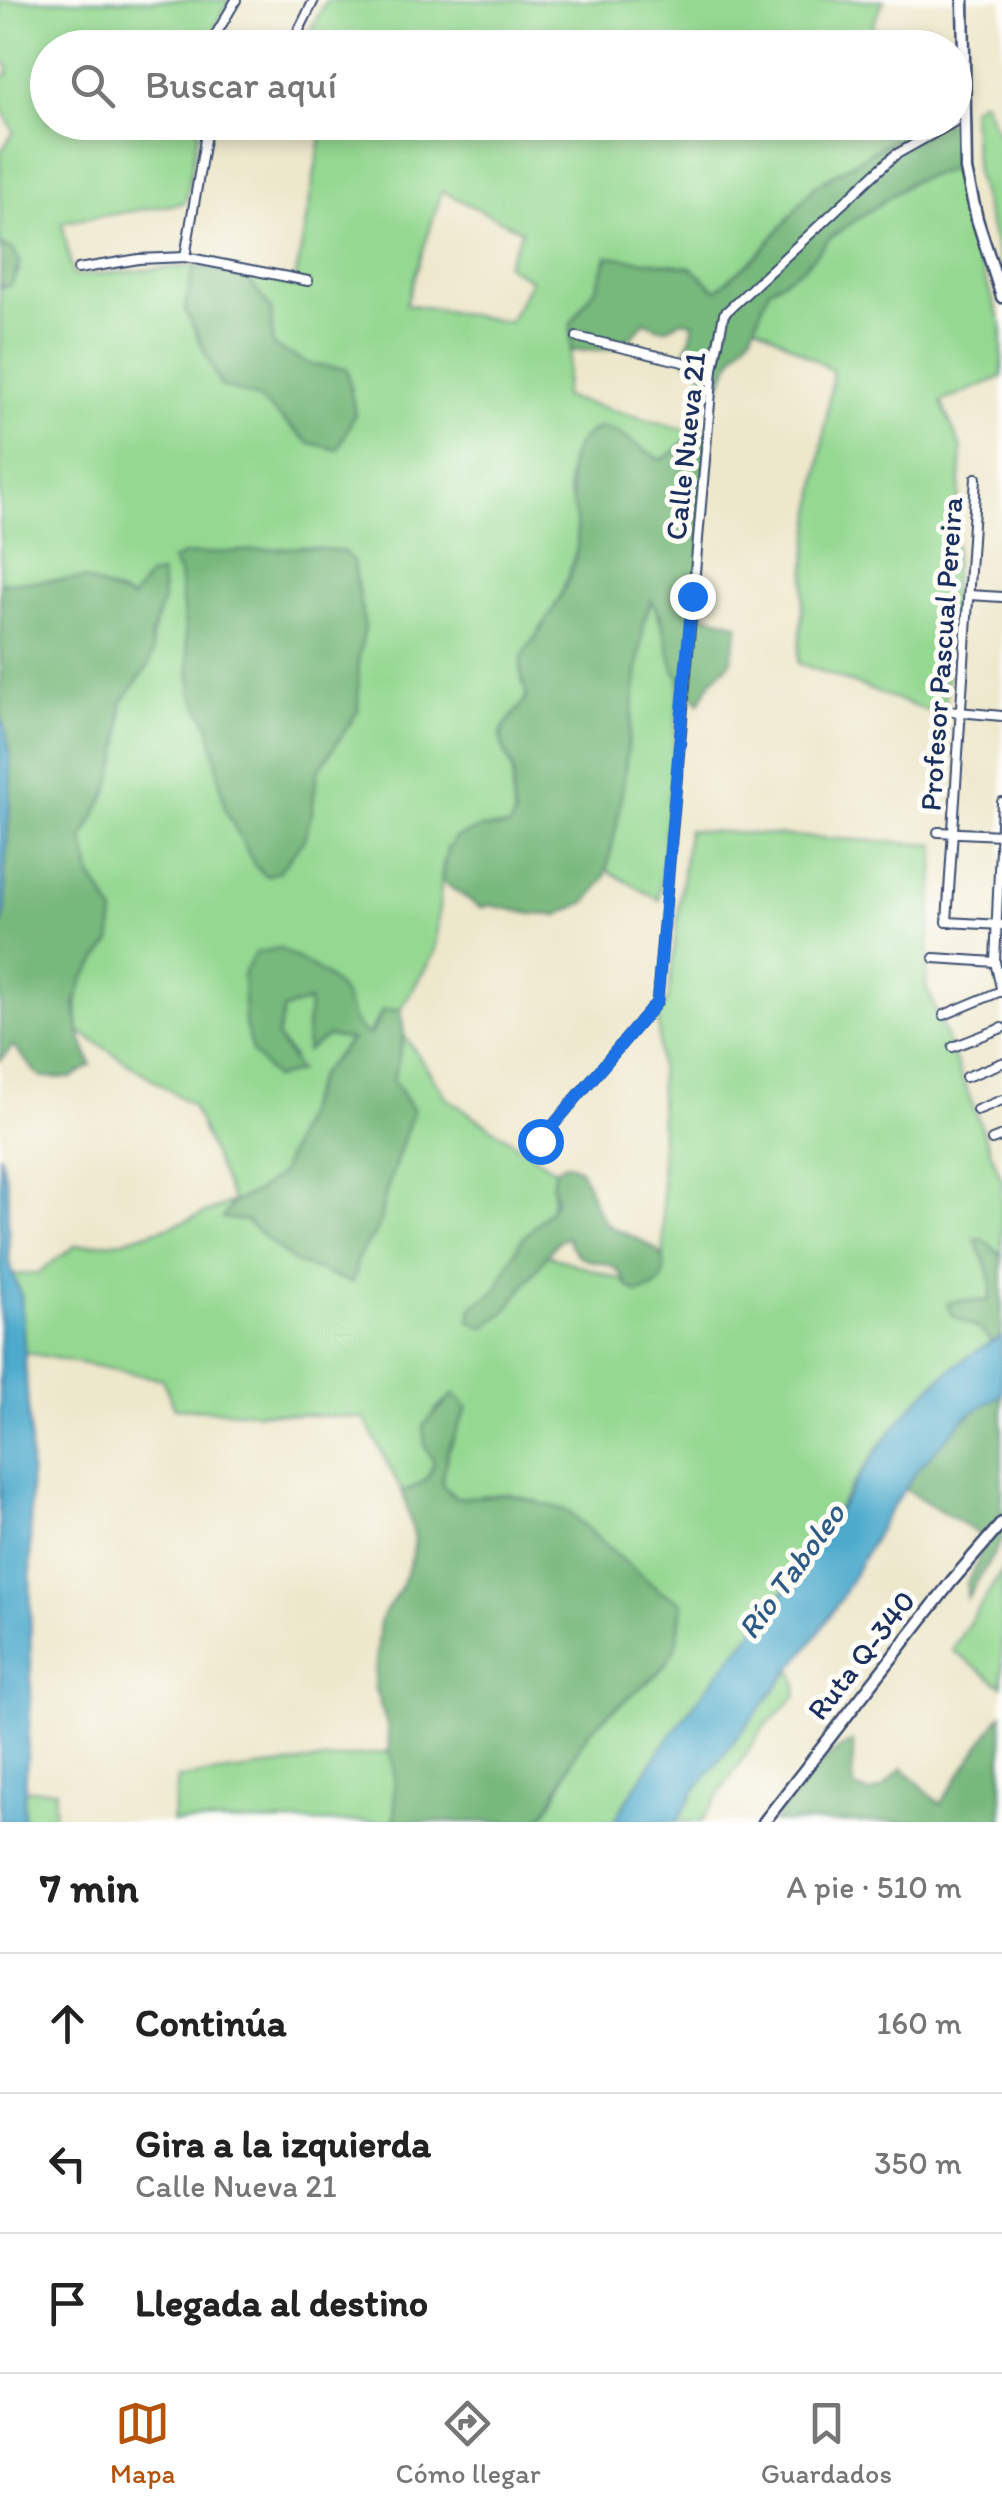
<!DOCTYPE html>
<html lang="es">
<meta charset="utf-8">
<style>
:root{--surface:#fff;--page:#f2f2f2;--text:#222;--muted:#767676;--line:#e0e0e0;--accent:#b45309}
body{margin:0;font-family:Itim,sans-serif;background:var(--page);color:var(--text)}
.stop{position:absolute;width:30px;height:30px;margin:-22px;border:8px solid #1a73e8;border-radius:50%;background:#fff}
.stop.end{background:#1a73e8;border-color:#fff;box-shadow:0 2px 10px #0008}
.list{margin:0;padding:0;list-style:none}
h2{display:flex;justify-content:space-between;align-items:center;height:130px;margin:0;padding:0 40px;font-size:42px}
h2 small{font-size:32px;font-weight:400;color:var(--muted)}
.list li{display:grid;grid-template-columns:65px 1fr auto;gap:30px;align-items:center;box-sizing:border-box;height:140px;padding:0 40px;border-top:2px solid var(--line)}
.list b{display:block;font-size:38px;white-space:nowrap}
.list p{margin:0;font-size:32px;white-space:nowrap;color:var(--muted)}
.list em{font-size:32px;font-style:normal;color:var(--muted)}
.icon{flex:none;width:55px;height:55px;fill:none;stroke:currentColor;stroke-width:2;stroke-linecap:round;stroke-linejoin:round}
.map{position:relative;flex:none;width:1002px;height:1822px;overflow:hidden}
.search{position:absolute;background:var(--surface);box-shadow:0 5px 15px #0003;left:30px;right:30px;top:30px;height:110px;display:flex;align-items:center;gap:25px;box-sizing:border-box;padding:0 35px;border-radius:55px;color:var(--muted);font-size:38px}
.sheet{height:550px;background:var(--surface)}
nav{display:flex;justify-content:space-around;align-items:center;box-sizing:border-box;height:140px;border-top:2px solid var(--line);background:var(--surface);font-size:28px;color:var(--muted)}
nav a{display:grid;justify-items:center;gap:5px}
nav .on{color:var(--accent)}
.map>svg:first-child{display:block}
.green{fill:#94d891;stroke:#588478;stroke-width:2.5;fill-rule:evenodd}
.forest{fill:#77b87b;stroke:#49746c;stroke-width:2.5}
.water{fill:#4eaacc;stroke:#346c95;stroke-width:2.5}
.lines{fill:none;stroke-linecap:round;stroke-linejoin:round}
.street-casing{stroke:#3a4b6e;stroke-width:12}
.secondary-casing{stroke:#3a4b6e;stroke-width:15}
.street{stroke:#fff;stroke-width:8}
.secondary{stroke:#fff;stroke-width:10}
.route{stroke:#1a73e8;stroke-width:12}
.labels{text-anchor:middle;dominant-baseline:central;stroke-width:10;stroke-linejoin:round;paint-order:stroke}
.street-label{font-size:30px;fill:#1b2f5e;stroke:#fdfcf7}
.water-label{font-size:32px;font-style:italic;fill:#2d5a84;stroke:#fdfcf7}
</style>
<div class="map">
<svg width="1002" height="1822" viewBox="0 0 1002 1822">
<rect width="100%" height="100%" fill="#fdfcf7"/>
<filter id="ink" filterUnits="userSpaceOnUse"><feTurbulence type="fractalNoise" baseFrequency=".01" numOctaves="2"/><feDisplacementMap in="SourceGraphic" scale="20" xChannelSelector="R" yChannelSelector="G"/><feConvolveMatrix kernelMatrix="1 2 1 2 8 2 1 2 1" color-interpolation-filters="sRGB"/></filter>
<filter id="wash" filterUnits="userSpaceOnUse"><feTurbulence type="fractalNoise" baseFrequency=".0048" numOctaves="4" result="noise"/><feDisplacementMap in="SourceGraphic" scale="40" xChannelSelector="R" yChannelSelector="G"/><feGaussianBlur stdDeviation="2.25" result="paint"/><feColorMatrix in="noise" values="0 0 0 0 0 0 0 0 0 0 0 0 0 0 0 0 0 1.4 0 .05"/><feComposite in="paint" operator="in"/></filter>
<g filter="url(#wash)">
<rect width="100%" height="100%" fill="#ede7cb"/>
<g class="green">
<path d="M0,0h230l-25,47h-74l-31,-12 -5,12 -47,1v74h139l12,6 -14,75 -123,19 11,54 121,-10 -9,43 36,77 37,12 50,44 30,7 17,-36 -43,-48 -40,-19 -1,-37 -27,-35 51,8 28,-155 -7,-4h617l-35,13 -83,50 -56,68 -43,36 -65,-26 -44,-8 -10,30 -26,37v28l-8,46 131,35 -20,20 -13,8 -47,-29 -44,30 -2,29 9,26v32l-18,53 -36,55 -3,14 7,26c-6,13 -18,21 -24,33 -6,13 4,26 8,38 6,16 -3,28 4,47l-5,13 -28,1 -39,35 -8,89 -34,57 -18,1 -16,26 -12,-10 -14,-35 -98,5 51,63 -17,-22 7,-28 26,-8 -4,33 45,5 -32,36 -39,99 -24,18 -23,10 -9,16 22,3 48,41 58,20 4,-10v-12l22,-31 8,-37 27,-81 -20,-31 11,-45 43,63 108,72 -8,85 105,35 12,-23 -6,-251 10,-17 20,-169 248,15 -10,141 76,194v75l-14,-12 -13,-4c8,19 23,43 13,62l-28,-1 14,24 18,18c-102,53 -157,183 -225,272 -52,68 -111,133 -153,208h-77c25,-24 29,-60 50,-87 22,-29 74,-52 87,-87 6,-14 6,-31 8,-46l-22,-11 -24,-19 -67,-61 -60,-17 -53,4 -14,-13 5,-32 20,-45 -13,-14 -18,15 -11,37 9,17 -8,17 -23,13 -39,-75 -189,-10 -13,-29 -139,-27 -2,-56 -9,-21 26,-2 37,-27 48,-5 60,-19 50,-20 -41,-97 -113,-74c-6,-47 4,-53 32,-89l-4,-42 -15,-23 -9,-39 26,-49 12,-48 1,-39 31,-50c-5,-23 9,-42 10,-65l-22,1 -8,11 -50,-20 -83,4v-296l11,-2 8,-15 -19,-24v-93l14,-21 -14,-28v-25l8,-5v-9l-8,-5zM442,191l80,40 -16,34 25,15 -22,42 -103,-18z"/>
<polygon points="327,0 884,0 873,24 878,47 301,47"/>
<polygon points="983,100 1002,143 1002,269 976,175 971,108"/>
<polygon points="958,167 971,240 1002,325 1002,377 941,402 962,450 944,717 798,663 807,556 833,371 754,323 769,289 804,267 830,238 913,181"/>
<polygon points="652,599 680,677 659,900 607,870 619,814 644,622"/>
<polygon points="1002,1571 1002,1686 952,1650"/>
<polygon points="792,1670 797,1685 796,1697 763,1728 701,1822 677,1822 689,1798 750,1718"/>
<polygon points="389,1752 394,1765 395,1822 172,1822 178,1778"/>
<polygon points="24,1790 56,1790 53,1822 23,1822"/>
</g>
<g class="forest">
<path d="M958,113v54l-46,14 -82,57 -26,29 -35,22 -17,44 -18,22 -15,31 -33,-25c-2,-15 8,-24 7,-39l-12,-2c-13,11 -21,11 -36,1 -25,33 -34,29 -74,30v-28l26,-37 11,-30 83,11 25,23 43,-36 56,-68 83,-50 35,-13 21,-1 1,-8z"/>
<polygon points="1,245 14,250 20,263 11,285 0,287"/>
<polygon points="194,266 244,274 271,309 273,346 312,365 347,369 355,413 338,450 308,442 258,398 221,386 185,309"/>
<path d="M600,427l14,4 47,29 13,-8 20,-20 17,-1 -10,123 1,59 37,12 -9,38 -18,17 -13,23 -25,-33 -14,-56 -9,-14 -7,22 -25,192 -14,63 -17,24 -30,14 -25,-1 -44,-9 -8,3 -40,-27 6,-32 9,-12 26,-9 27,-1 6,-12c-7,-20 2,-32 -3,-48 -4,-12 -15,-25 -9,-38 6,-12 18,-20 24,-33 -3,-12 -9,-25 -5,-38 3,-9 12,-18 17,-26 16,-25 31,-49 37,-78 9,-45 -33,-100 24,-127z"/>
<polygon points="303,547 343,551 353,561 365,628 359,656 358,711 317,773 312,813 304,839 279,872 266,876 255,866 225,809 210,728 192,693 179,573 172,560 184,555"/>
<polygon points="161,574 163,600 150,639 153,652 149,665 122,702 119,754 109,789 83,838 92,877 114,913 111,942 84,978 75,1003 79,1031 91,1065 71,1078 40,1077 13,1046 0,1061 0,928 6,909 5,872 10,808 9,748 0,713 0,583 83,579 132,599 148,576"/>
<path d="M279,948c21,12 44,22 60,40 13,17 9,33 28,47l5,-2 11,-23 18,-1 3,26 -11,45 20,31 -27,81 -8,37 -22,31v12l-4,11 -58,-21 -48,-41 -23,-3 10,-16 23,-10 24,-18 39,-99 32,-35 -23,-4 -22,15 3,-50 -25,8 -7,28 22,34 -25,7 -22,-26 -7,-28 -2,-50 12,-21z"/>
<path d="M566,1163l13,5c11,16 15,45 30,57 17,13 64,18 54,51 -4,12 -14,14 -25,17l-12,-8c-14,-40 -44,-6 -59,-48l-11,6 -51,69 -21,16 -14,-7 2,-14 23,-16 26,-51 28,-29 7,-12 -4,-15 3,-14z"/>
<path d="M982,1239l20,16v82l-10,5c-17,-25 -38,-14 -45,-38 13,-8 27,0 41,-3 10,-19 -4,-42 -13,-61z"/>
<path d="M454,1394l13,14 -20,45 -5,32 14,13 53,-4 60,17 39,37 52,43 22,11c-2,15 -2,32 -7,46 -14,35 -66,58 -88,87 -22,27 -26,62 -50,87h-142l-1,-57 -5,-13 -2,-27 -13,-39 6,-66 20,-31 12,-31 3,-19 -12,-46 23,-13 8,-17 -9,-17 -2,-20z"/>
<path d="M1002,1394v146l-35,58v-15l19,-39 -9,-11 -72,-44c21,-39 59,-74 97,-95z"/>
<path d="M1002,1713v109h-228c17,-25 51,-70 79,-80 1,17 -3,30 2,46l15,6 13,-6 20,-20 37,36z"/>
</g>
<g class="water">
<path d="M0,713c19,51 6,109 5,162 -1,18 4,36 -5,53z"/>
<polygon points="0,1154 7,1183 9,1262 21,1296 30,1438 31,1695 23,1822 0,1822"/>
<path d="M1002,1337v57l-35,22 -49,53 -33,49 -44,80 -28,43 -118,150 -18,31h-63c42,-74 100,-144 154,-209 76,-93 120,-222 234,-276z"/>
</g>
</g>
<g filter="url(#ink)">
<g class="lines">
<defs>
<g id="street">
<polyline points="208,48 236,0"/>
<polyline points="290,48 314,0"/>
<polyline points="185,257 208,122"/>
<polyline points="78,269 139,259 185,257 308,281"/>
<polyline points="577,337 713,369"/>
<polyline points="976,478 947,922 1002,925"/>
<polyline points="969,595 1002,597"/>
<polyline points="948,711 1002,716"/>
<polyline points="1002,802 995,962 1002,992"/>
<polyline points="938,832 1002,835"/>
<polyline points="934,958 995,962"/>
<polyline points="944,1015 1001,991"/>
<polyline points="953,1047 1002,1028"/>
<polyline points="966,1077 1002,1063"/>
<polyline points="977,1110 1002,1100"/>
<polyline points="992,1140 1002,1136"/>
<polyline points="540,1141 657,1002 713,369 724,314 895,155 954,122"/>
</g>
<g id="secondary">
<polyline points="963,0 966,170 977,219 1002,297"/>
<polyline points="764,1822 951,1582 1002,1523"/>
</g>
</defs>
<use href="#street" class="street-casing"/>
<use href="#secondary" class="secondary-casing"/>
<use href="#street" class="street"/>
<use href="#secondary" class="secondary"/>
</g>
</g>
<g class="lines" filter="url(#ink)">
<polyline class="route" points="540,1141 657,1002 692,596"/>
</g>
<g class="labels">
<g class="street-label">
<text transform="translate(685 446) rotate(-84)">Calle Nueva 21</text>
<text transform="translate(941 654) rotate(-86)">Profesor Pascual Pereira</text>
<text transform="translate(861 1655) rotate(-52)">Ruta Q-340</text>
</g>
<g class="water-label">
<text transform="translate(791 1571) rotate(-54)">Río Taboleo</text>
</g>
</g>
</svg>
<div class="stop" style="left:540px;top:1141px"></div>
<div class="stop end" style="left:692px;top:596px"></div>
<div class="search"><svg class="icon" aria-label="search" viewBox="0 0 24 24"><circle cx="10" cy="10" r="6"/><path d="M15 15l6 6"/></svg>Buscar aquí</div>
</div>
<section class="sheet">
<h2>7 min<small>A pie · 510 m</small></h2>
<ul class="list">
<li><svg class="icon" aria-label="ahead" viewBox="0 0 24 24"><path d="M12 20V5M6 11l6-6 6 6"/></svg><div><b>Continúa</b></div><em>160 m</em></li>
<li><svg class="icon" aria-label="left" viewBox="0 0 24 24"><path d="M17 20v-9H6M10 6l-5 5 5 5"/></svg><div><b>Gira a la izquierda</b><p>Calle Nueva 21</p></div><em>350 m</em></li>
<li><svg class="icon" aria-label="arrive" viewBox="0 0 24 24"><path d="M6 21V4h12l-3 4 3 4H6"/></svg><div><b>Llegada al destino</b></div></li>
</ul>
</section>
<nav>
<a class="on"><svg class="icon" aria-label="map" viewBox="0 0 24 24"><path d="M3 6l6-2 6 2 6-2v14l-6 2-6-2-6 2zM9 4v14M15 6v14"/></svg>Mapa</a>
<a><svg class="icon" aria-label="directions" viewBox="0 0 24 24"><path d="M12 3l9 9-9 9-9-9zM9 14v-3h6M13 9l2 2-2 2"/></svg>Cómo llegar</a>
<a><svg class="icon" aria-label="saved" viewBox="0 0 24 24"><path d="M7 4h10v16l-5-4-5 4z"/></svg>Guardados</a>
</nav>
